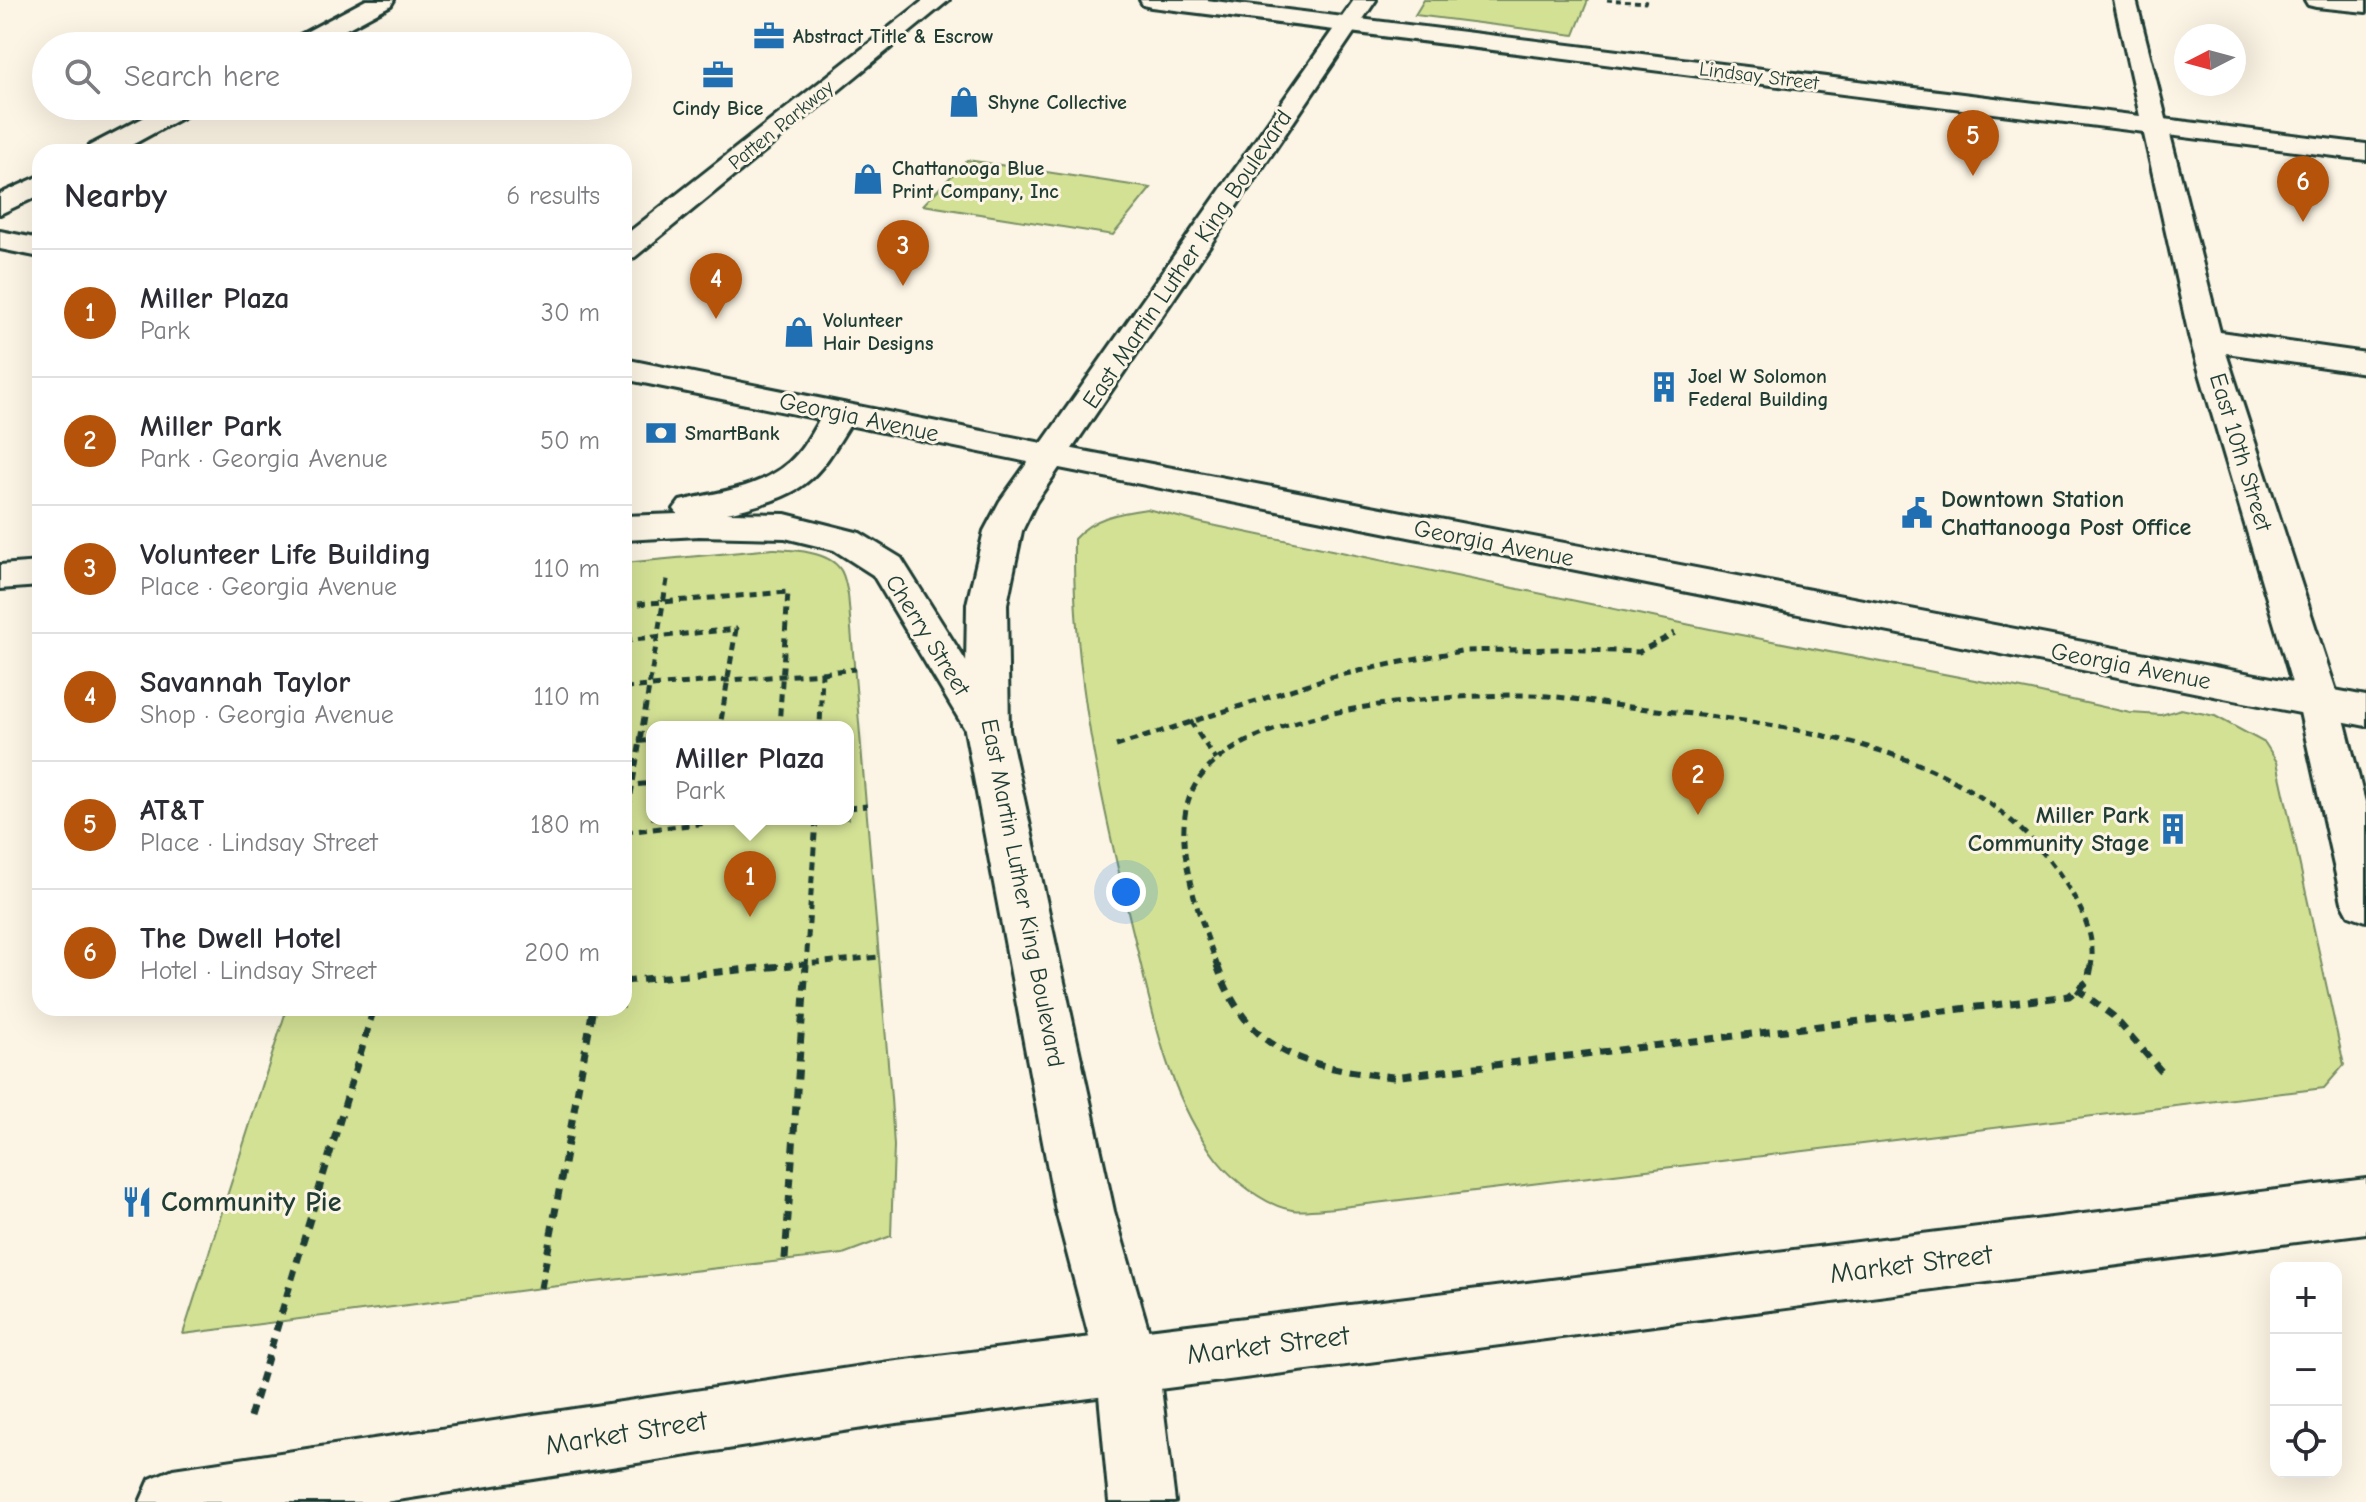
<!DOCTYPE html>
<meta charset="utf-8">
<style>
:root{--surface:#fff;--page:#f7f7f7;--text:#2b2b33;--muted:#7c7c81;--line:#e1e1e2;--accent:#b45309}
body{margin:0;font-family:"Comic Neue",sans-serif;background:var(--page);color:var(--text)}
.controls{position:absolute;right:24px;bottom:24px;display:grid;overflow:hidden;border-radius:16px;box-shadow:0 8px 32px #0002}
.controls button{width:72px;height:72px;display:grid;place-items:center;padding:0;border:0;border-bottom:2px solid var(--line);background:var(--surface);color:var(--text);font:40px sans-serif}
.compass{position:absolute;left:2174px;top:24px;width:72px;height:72px;border-radius:50%;background:var(--surface);box-shadow:0 8px 32px #0002;rotate:264deg}
.you{position:absolute;left:1126px;top:892px;width:28px;height:28px;margin:-20px;border:6px solid #fff;border-radius:50%;background:#1a73e8;box-shadow:0 0 0 12px #1a73e833}
.badge{display:grid;place-items:center;width:52px;height:52px;border-radius:50%;background:var(--accent);color:#fff;font-size:26px;font-weight:700}
.pin{position:absolute;translate:-50% -66px;filter:drop-shadow(0 2px 4px #0008)}
.pin::after{content:'';position:absolute;top:42px;width:28px;height:24px;background:inherit;clip-path:polygon(0 0,100% 0,50% 100%)}
.popup{position:absolute;left:646px;top:721px;width:208px;height:104px;box-sizing:border-box;display:grid;place-content:center;border-radius:16px;background:var(--surface);filter:drop-shadow(0 2px 6px #0005);font-size:26px;white-space:nowrap;color:var(--muted)}
.popup b{font-size:30px;color:var(--text)}
.popup::after{content:'';position:absolute;left:50%;top:100%;margin-left:-16px;border:16px solid transparent;border-top-color:var(--surface)}
.list{margin:0;padding:0;list-style:none}
h2{display:flex;justify-content:space-between;align-items:center;height:104px;margin:0;padding:0 32px;font-size:34px}
h2 small{font-size:26px;font-weight:400;color:var(--muted)}
.list li{display:grid;grid-template-columns:52px 1fr auto;gap:24px;align-items:center;box-sizing:border-box;height:128px;padding:0 32px;border-top:2px solid var(--line)}
.list b{display:block;font-size:30px;white-space:nowrap}
.list p{margin:0;font-size:26px;white-space:nowrap;color:var(--muted)}
.list em{font-size:26px;font-style:normal;color:var(--muted)}
.icon{flex:none;width:44px;height:44px;fill:none;stroke:currentColor;stroke-width:2;stroke-linecap:round;stroke-linejoin:round}
.map{position:relative;flex:none;width:2366px;height:1502px;overflow:hidden}
.search{position:absolute;background:var(--surface);box-shadow:0 8px 32px #0002;left:32px;top:32px;width:600px;height:88px;display:flex;align-items:center;gap:20px;box-sizing:border-box;padding:0 28px;border-radius:44px;color:var(--muted);font-size:30px}
.panel{position:absolute;background:var(--surface);box-shadow:0 8px 32px #0002;left:32px;top:144px;width:600px;height:872px;border-radius:24px}
.map>svg:first-child{display:block}
.green{fill:#d3e195;stroke:#798f64;stroke-width:2;fill-rule:evenodd}
.lines{fill:none;stroke-linecap:round;stroke-linejoin:round}
.street-casing{stroke:#1f3d34;stroke-width:6}
.secondary-casing{stroke:#1f3d34;stroke-width:6}
.primary-casing{stroke:#1f3d34;stroke-width:6}
.path-far2{stroke:#1f3d34;stroke-width:3;stroke-dasharray:5 4;stroke-linecap:butt}
.path-far1{stroke:#1f3d34;stroke-width:5;stroke-dasharray:8 6;stroke-linecap:butt}
.path{stroke:#1f3d34;stroke-width:7;stroke-dasharray:10 8;stroke-linecap:butt}
.street{fill:#fcf5e5;fill-rule:evenodd}
.secondary{fill:#fcf5e5;fill-rule:evenodd}
.primary{fill:#fcf5e5;fill-rule:evenodd}
.labels{text-anchor:middle;dominant-baseline:central;stroke-width:6;stroke-linejoin:round;paint-order:stroke}
.far-poi-label{font-size:20px;font-weight:bold;fill:#1f3d34;stroke:#fcf5e5;text-anchor:start}
.far-street-label{font-size:20px;fill:#1f3d34;stroke:#fcf5e5}
.street-label{font-size:24px;fill:#1f3d34;stroke:#fcf5e5}
.poi-label{font-size:24px;font-weight:bold;fill:#1f3d34;stroke:#fcf5e5;text-anchor:start}
.near-poi-label{font-size:28px;font-weight:bold;fill:#1f3d34;stroke:#fcf5e5;text-anchor:start}
.near-street-label{font-size:28px;fill:#1f3d34;stroke:#fcf5e5}
</style>
<div class="map">
<svg width="2366" height="1502" viewBox="0 0 2366 1502">
<rect width="100%" height="100%" fill="#fcf5e5"/>
<filter id="ink" filterUnits="userSpaceOnUse"><feTurbulence type="fractalNoise" baseFrequency=".0125" numOctaves="2"/><feDisplacementMap in="SourceGraphic" scale="16" xChannelSelector="R" yChannelSelector="G"/><feConvolveMatrix kernelMatrix="1 2 1 2 8 2 1 2 1" color-interpolation-filters="sRGB"/></filter>
<g filter="url(#ink)">
<g class="green">
<polygon points="1424,0 1588,0 1574,35 1415,15"/>
<polygon points="967,160 1151,188 1113,235 923,205"/>
<path d="M1147,509l55,14 508,106 322,62 98,22 31,2 20,-6 34,7 50,27 12,19 67,303 -20,23 -990,120c-13,1 -29,4 -42,2 -26,-4 -59,-30 -75,-50 -51,-66 -65,-152 -85,-232 -31,-128 -60,-256 -58,-389 19,-22 45,-26 73,-30z"/>
<path d="M773,549c20,1 55,2 67,20 5,6 6,18 8,25l43,504 3,48 -3,90 -48,18 -302,34 -358,46 104,-326h337v-445zM848,727v92h-196v-92z"/>
</g>
<g class="lines">
<defs>
<g id="street">
<polygon points="366,0 394,0 391,5 315,46 285,46 289,41"/>
<polygon points="924,0 949,0 635,257 624,260 624,236"/>
<polygon points="2114,0 2136,0 2220,332 2366,353 2366,373 2226,353 2340,703 2366,806 2366,921 2349,915 2342,902 2298,703 2190,340"/>
<polygon points="2305,0 2366,0 2366,12 2316,7 2308,5"/>
<polygon points="166,106 198,106 194,111 119,152 86,152 89,146"/>
<polygon points="40,176 40,195 0,214 0,194"/>
<path d="M840,403l12,3 5,7c-43,70 -46,80 -130,100l58,1 75,19 41,25 108,172 -7,11 -15,4 -15,-4 -99,-166 -39,-25 -49,-12 -86,-2 -75,4v-24l54,-2 -4,-5 6,-8c41,-10 89,-13 118,-48 12,-14 19,-32 30,-47z"/>
<polygon points="40,562 40,586 0,589 0,565"/>
</g>
<g id="secondary">
<polygon points="1140,0 1206,0 2366,144 2366,160 1151,7 1143,5"/>
<polygon points="1052,445 2366,696 2366,726 1039,464 1034,456 1039,448"/>
<polygon points="2366,1179 2366,1233 889,1424 385,1502 140,1502 150,1479 173,1469 889,1362"/>
</g>
<g id="primary">
<polygon points="1354,0 1376,0 1036,502 1022,531 1007,604 1009,730 1114,1211 1158,1363 1175,1502 1109,1502 1096,1363 1056,1211 965,730 967,604 984,531 1000,501 1028,462 624,379 624,359 1042,443"/>
<polygon points="0,231 40,239 40,257 0,249"/>
</g>
</defs>
<use href="#street" class="street-casing"/>
<use href="#secondary" class="secondary-casing"/>
<use href="#primary" class="primary-casing"/>
<polyline class="path-far2" points="1607,0 1645,3 1646,0"/>
<g class="path-far1">
<polyline points="624,605 788,592 779,727"/>
<polyline points="624,640 736,629 720,727"/>
<polyline points="822,673 855,669"/>
<polyline points="624,688 822,673 820,727"/>
<polyline points="1190,721 1216,760"/>
<polyline points="624,743 652,740"/>
<polyline points="1116,746 1331,677 1396,663 1461,651 1559,649 1639,652 1675,633"/>
<polyline points="624,786 652,783"/>
<polyline points="848,808 867,806"/>
<polyline points="625,832 744,819"/>
<polyline points="624,836 668,574"/>
<polyline points="771,967 879,957"/>
<polyline points="806,967 816,819"/>
<path d="M1218,967c-18,-50 -50,-128 -25,-178 42,-83 249,-94 332,-94 34,0 70,8 104,12 94,10 201,22 289,57 61,24 116,68 150,123 15,24 28,51 23,80"/>
</g>
<g class="path">
<path d="M1217,965c31,90 89,102 176,112l676,-81 19,-15 3,-16"/>
<polyline points="624,981 792,965"/>
<polyline points="2077,989 2113,1016 2161,1071"/>
<polyline points="785,1259 806,965"/>
<polyline points="541,1288 593,1008"/>
<polyline points="250,1417 374,1008"/>
</g>
<use href="#street" class="street"/>
<use href="#secondary" class="secondary"/>
<use href="#primary" class="primary"/>
</g>
</g>
<defs>
<symbol id="office-bare" viewBox="-9 -9 18 18"><path d="M-6-3h4V-5.5h4V-3h4V5H-6ZM-1-4.5V-3h2v-1.5ZM-6 0V1H6V0Z" fill="#1f6fb2" stroke="#fcf5e5" stroke-width="2.5" paint-order="stroke"/></symbol>
<symbol id="shop-bare" viewBox="-9 -9 18 18"><path d="M-5-2.5h2.3a2.7 3.5 0 0 1 5.4 0H5L5.5 6h-11ZM-1.5-2.5h3a1.5 2.3 0 0 0-3 0Z" fill="#1f6fb2" stroke="#fcf5e5" stroke-width="2.5" paint-order="stroke"/></symbol>
<symbol id="building-bare" viewBox="-9 -9 18 18"><path d="M-4-6H4V6H1V3H-1V6H-4ZM-2.5-4.3h1.7v1.8h-1.7ZM.8-4.3h1.7v1.8H.8ZM-2.5-1h1.7V.8h-1.7ZM.8-1h1.7V.8H.8Z" fill="#1f6fb2" stroke="#fcf5e5" stroke-width="2.5" paint-order="stroke"/></symbol>
<symbol id="bank-bare" viewBox="-9 -9 18 18"><path d="M-6-4H6V4H-6ZM0-2.3a2.3 2.3 0 1 0 0 4.6a2.3 2.3 0 1 0 0-4.6Z" fill="#1f6fb2" stroke="#fcf5e5" stroke-width="2.5" paint-order="stroke"/></symbol>
<symbol id="civic-bare" viewBox="-9 -9 18 18"><path d="M-.6-6.5H3V-4.5H.6V-3L4-1V1h2V6H-6V1h2V-1L-.6-3ZM-1.2 2.5V6h2.4V2.5Z" fill="#1f6fb2" stroke="#fcf5e5" stroke-width="2.5" paint-order="stroke"/></symbol>
<symbol id="restaurant-bare" viewBox="-9 -9 18 18"><path d="M-5-6h1v4h1v-4h1v4h1v-4h1v5L-1.5 .5V6h-2V.5L-5-1ZM5-6V6H3V1.5H1.5Q1.5-4 5-6Z" fill="#1f6fb2" stroke="#fcf5e5" stroke-width="2.5" paint-order="stroke"/></symbol>
</defs>
<g fill-rule="evenodd">
<use href="#office-bare" x="747" y="14" width="44" height="44"/>
<use href="#office-bare" x="696" y="53" width="44" height="44"/>
<use href="#shop-bare" x="942" y="80" width="44" height="44"/>
<use href="#shop-bare" x="846" y="157" width="44" height="44"/>
<use href="#shop-bare" x="777" y="310" width="44" height="44"/>
<use href="#building-bare" x="1642" y="365" width="44" height="44"/>
<use href="#bank-bare" x="639" y="411" width="44" height="44"/>
<use href="#civic-bare" x="1895" y="491" width="44" height="44"/>
<use href="#building-bare" x="2151" y="807" width="44" height="44"/>
<use href="#restaurant-bare" x="115" y="1180" width="44" height="44"/>
</g>
<g class="labels">
<g class="far-poi-label">
<text x="793" y="36">Abstract Title &amp; Escrow</text>
<text x="988" y="102">Shyne Collective</text>
<text x="718" y="108" text-anchor="middle">Cindy Bice</text>
<text x="892" y="168">Chattanooga Blue<tspan x="892" dy="23">Print Company, Inc</tspan></text>
<text x="823" y="320">Volunteer<tspan x="823" dy="23">Hair Designs</tspan></text>
<text x="1688" y="376">Joel W Solomon<tspan x="1688" dy="23">Federal Building</tspan></text>
<text x="685" y="433">SmartBank</text>
</g>
<g class="far-street-label">
<text transform="translate(1759 76) rotate(7)">Lindsay Street</text>
<text transform="translate(781 125) rotate(-39)">Patten Parkway</text>
</g>
<g class="street-label">
<text transform="translate(1187 259) rotate(-56)">East Martin Luther King Boulevard</text>
<text transform="translate(859 417) rotate(12)">Georgia Avenue</text>
<text transform="translate(2241 452) rotate(73)">East 10th Street</text>
<text transform="translate(1494 543) rotate(11)">Georgia Avenue</text>
<text transform="translate(928 635) rotate(58)">Cherry Street</text>
<text transform="translate(2131 666) rotate(11)">Georgia Avenue</text>
<text transform="translate(1023 893) rotate(79)">East Martin Luther King Boulevard</text>
</g>
<g class="poi-label">
<text x="1941" y="499">Downtown Station<tspan x="1941" dy="28">Chattanooga Post Office</tspan></text>
<text x="2149" y="815" text-anchor="end">Miller Park<tspan x="2149" dy="28">Community Stage</tspan></text>
</g>
<g class="near-poi-label">
<text x="161" y="1202">Community Pie</text>
</g>
<g class="near-street-label">
<text transform="translate(1911 1264) rotate(-7)">Market Street</text>
<text transform="translate(1268 1345) rotate(-7)">Market Street</text>
<text transform="translate(626 1433) rotate(-9)">Market Street</text>
</g>
</g>
</svg>
<div class="controls">
<button>+</button>
<button>−</button>
<button><svg class="icon" aria-label="locate" viewBox="0 0 24 24"><circle cx="12" cy="12" r="6"/><path d="M12 2v4M12 18v4M2 12h4M18 12h4"/></svg></button>
</div>
<svg class="compass" viewBox="-18 -18 36 36"><path d="M0-13l5 13h-10z" fill="#e53935"/><path d="M0 13l5-13h-10z" fill="#7c7c81"/></svg>
<div class="you"></div>
<div class="pin badge" style="left:750px;top:917px">1</div>
<div class="popup"><b>Miller Plaza</b>Park</div>
<div class="pin badge" style="left:1698px;top:815px">2</div>
<div class="pin badge" style="left:903px;top:286px">3</div>
<div class="pin badge" style="left:716px;top:319px">4</div>
<div class="pin badge" style="left:1973px;top:176px">5</div>
<div class="pin badge" style="left:2303px;top:222px">6</div>
<div class="search"><svg class="icon" aria-label="search" viewBox="0 0 24 24"><circle cx="10" cy="10" r="6"/><path d="M15 15l6 6"/></svg>Search here</div>
<section class="panel">
<h2>Nearby<small>6 results</small></h2>
<ul class="list">
<li><span class="badge">1</span><div><b>Miller Plaza</b><p>Park</p></div><em>30 m</em></li>
<li><span class="badge">2</span><div><b>Miller Park</b><p>Park · Georgia Avenue</p></div><em>50 m</em></li>
<li><span class="badge">3</span><div><b>Volunteer Life Building</b><p>Place · Georgia Avenue</p></div><em>110 m</em></li>
<li><span class="badge">4</span><div><b>Savannah Taylor</b><p>Shop · Georgia Avenue</p></div><em>110 m</em></li>
<li><span class="badge">5</span><div><b>AT&amp;T</b><p>Place · Lindsay Street</p></div><em>180 m</em></li>
<li><span class="badge">6</span><div><b>The Dwell Hotel</b><p>Hotel · Lindsay Street</p></div><em>200 m</em></li>
</ul>
</section>
</div>
